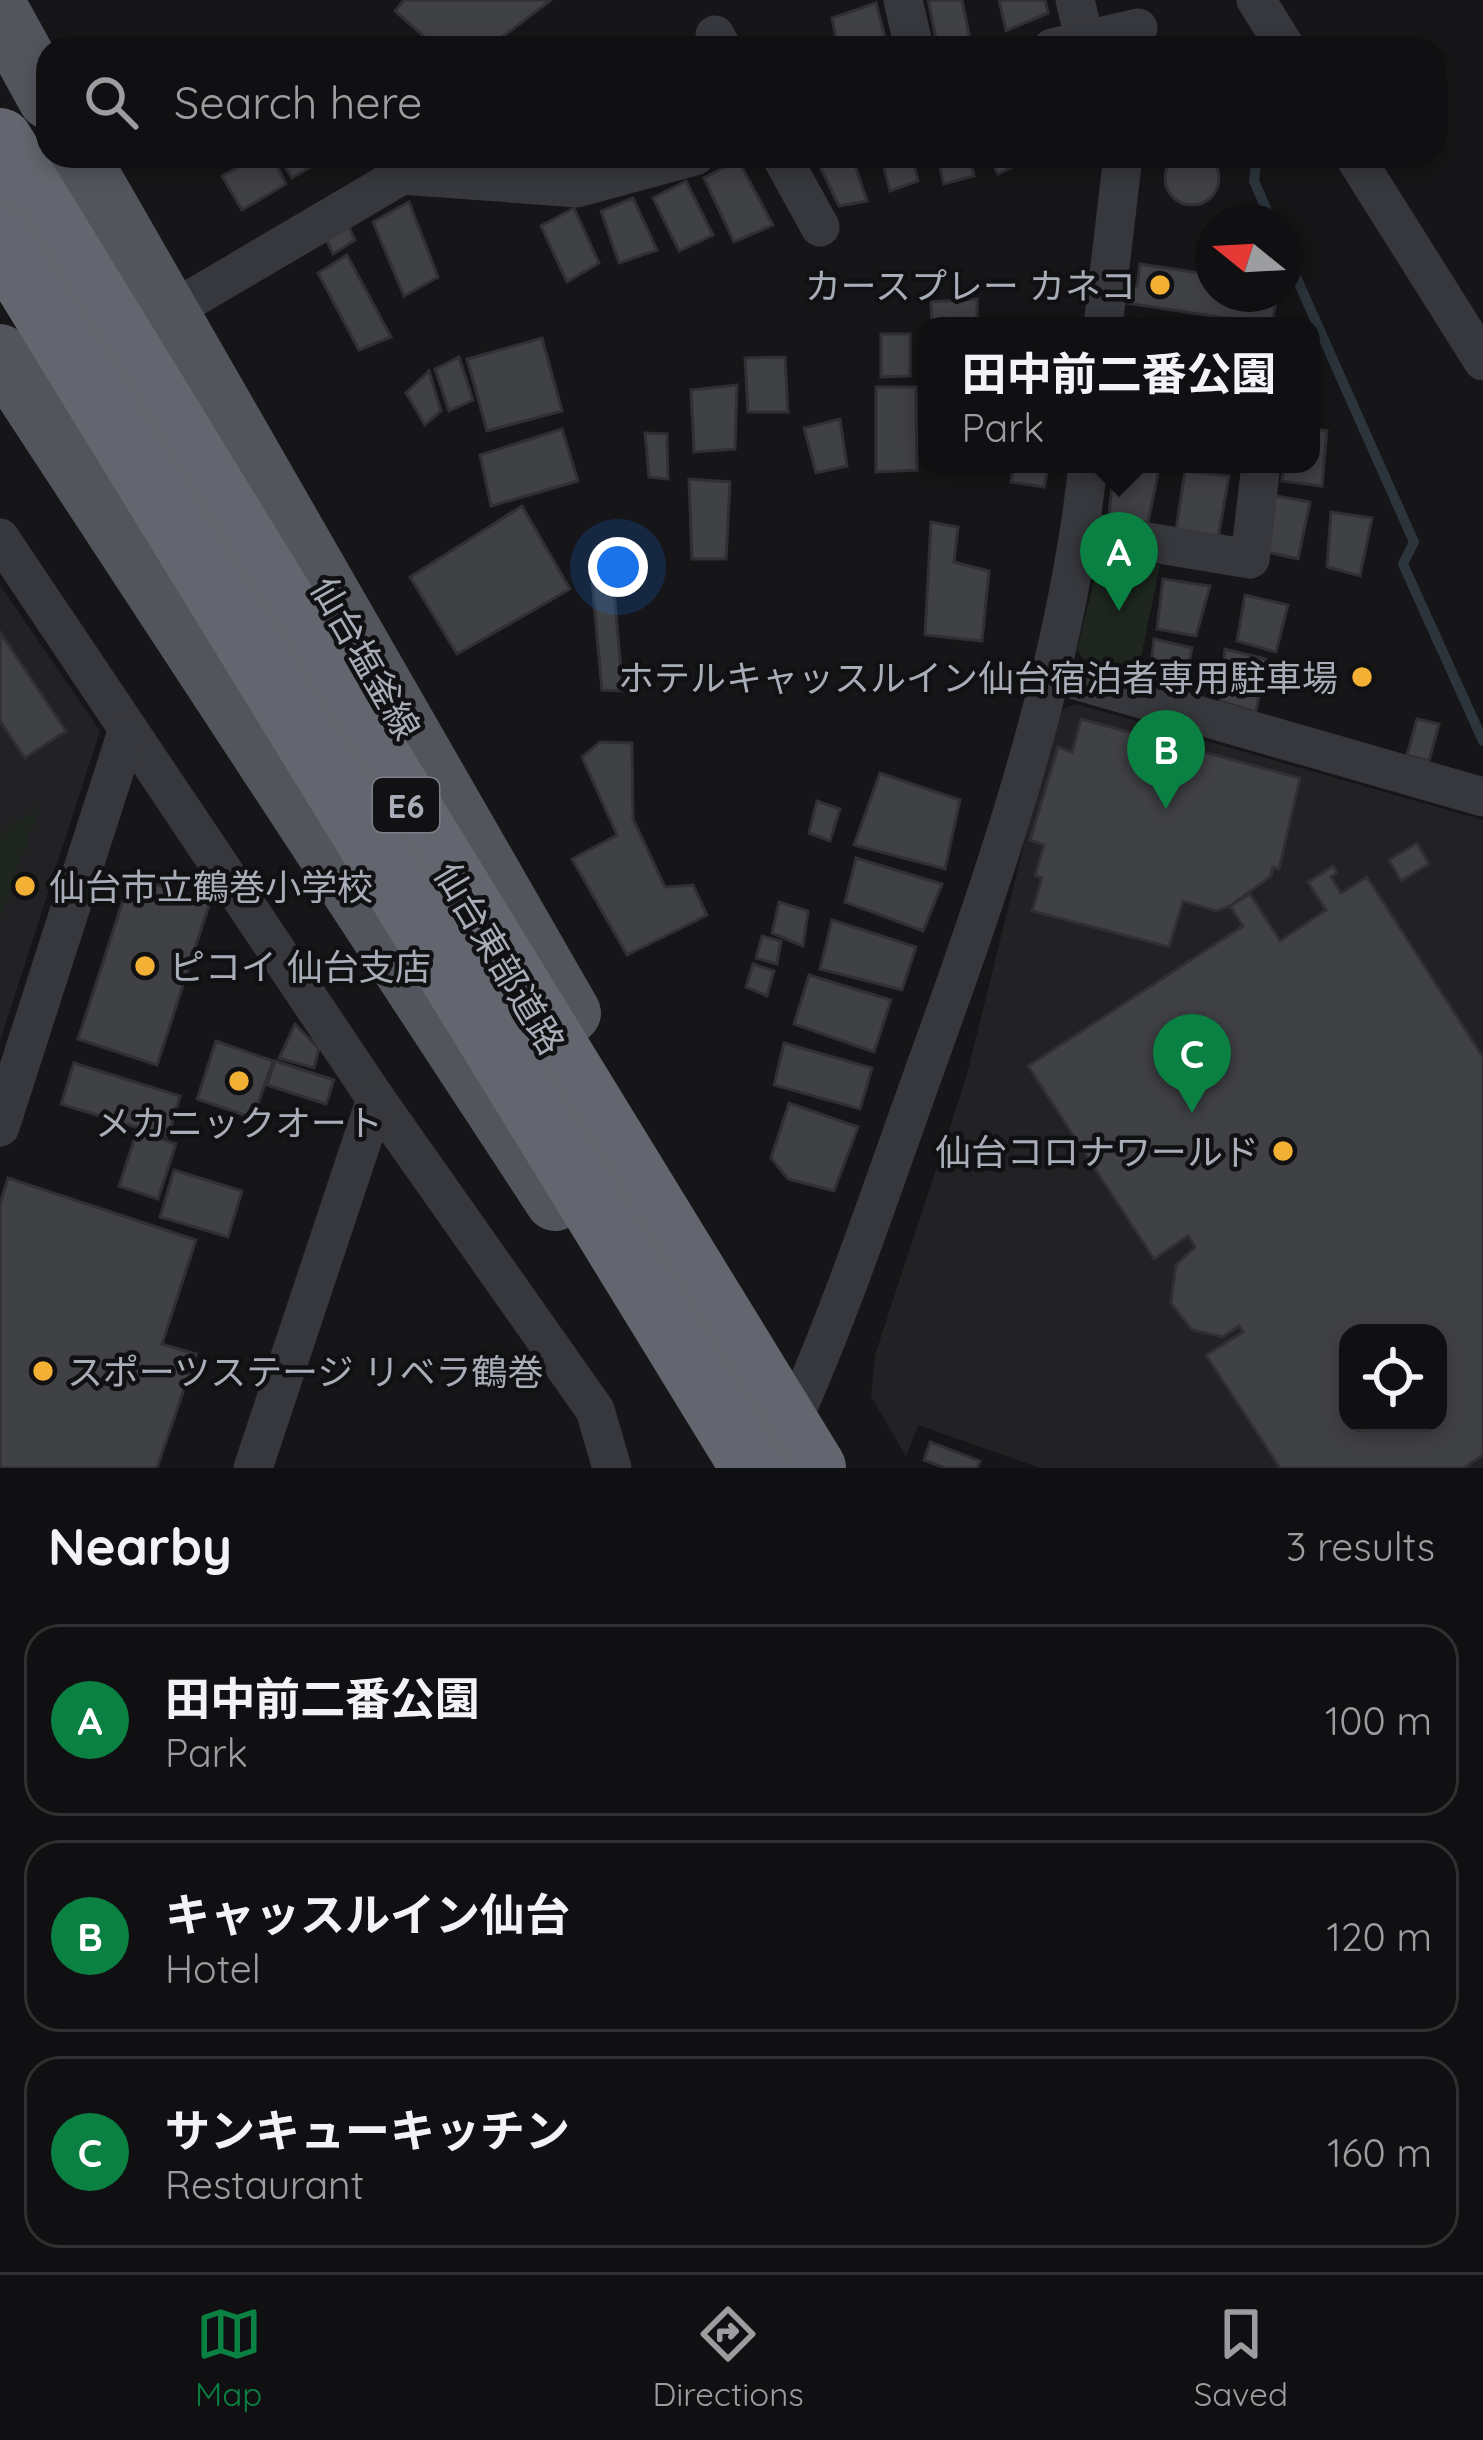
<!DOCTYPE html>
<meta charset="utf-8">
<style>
:root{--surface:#101012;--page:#1e1e20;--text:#f1f3f6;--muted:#9c9d9f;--line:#303032;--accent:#0b8043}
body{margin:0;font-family:Quicksand,"Noto Sans JP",sans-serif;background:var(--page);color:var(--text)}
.controls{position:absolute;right:36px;bottom:36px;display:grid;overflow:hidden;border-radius:24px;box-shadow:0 6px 18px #0003}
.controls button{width:108px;height:108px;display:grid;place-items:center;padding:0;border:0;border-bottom:3px solid var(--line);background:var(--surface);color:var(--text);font:60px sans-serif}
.compass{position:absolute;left:1195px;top:204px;width:108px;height:108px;border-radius:50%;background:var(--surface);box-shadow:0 6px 18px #0003;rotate:288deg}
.you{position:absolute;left:618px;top:567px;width:42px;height:42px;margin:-30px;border:9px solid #fff;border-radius:50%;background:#1a73e8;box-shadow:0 0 0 18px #1a73e833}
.badge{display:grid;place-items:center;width:78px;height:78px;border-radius:50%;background:var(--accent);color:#fff;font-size:39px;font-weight:700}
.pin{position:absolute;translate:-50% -99px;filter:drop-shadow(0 3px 6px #0008)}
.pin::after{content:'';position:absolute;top:63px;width:42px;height:36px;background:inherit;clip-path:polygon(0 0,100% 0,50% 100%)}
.popup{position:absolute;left:918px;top:317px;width:402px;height:156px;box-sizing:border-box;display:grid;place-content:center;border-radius:24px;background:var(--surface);filter:drop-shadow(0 3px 9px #0005);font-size:39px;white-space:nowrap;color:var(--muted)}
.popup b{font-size:45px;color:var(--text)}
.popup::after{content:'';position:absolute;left:50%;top:100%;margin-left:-24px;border:24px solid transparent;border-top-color:var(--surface)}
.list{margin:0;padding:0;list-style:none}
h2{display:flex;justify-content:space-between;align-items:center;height:156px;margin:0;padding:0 48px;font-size:51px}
h2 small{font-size:39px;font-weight:400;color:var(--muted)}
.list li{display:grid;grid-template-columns:78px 1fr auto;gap:36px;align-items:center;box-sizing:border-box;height:192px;margin:0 24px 24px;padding:0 24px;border:3px solid var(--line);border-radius:36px}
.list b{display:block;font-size:45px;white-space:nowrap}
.list p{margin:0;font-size:39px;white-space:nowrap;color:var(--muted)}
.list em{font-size:39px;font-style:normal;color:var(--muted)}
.icon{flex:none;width:66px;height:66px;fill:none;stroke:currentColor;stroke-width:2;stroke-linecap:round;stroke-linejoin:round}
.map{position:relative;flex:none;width:1483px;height:1468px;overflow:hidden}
.search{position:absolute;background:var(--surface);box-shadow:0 6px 18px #0003;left:36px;right:36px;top:36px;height:132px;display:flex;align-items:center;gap:30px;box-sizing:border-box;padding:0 42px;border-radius:36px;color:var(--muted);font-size:45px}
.sheet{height:804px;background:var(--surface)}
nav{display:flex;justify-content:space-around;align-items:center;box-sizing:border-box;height:168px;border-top:3px solid var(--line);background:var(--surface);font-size:33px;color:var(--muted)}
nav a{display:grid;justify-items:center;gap:6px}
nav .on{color:var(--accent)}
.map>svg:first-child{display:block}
.built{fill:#222225;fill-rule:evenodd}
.green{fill:#1e261f}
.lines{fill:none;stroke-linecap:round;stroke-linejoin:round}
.stream{stroke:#2c353c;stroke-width:10}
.building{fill:#404145;stroke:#303034;stroke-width:3;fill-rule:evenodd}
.street{stroke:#37383d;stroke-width:39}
.primary{stroke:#53555c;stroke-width:60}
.highway-bridge{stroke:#63666e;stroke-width:66}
.poi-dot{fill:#f2b134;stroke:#111113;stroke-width:4.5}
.labels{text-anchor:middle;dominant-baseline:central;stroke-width:9;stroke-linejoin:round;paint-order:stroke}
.shield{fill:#111113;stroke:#7b7e86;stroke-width:3}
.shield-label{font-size:33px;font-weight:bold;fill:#a8adb8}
.poi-label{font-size:36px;fill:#a8adb8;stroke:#111113;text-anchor:end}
.street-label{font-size:36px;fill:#a8adb8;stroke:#111113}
</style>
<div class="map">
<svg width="1483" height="1468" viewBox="0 0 1483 1468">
<rect width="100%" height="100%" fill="#161618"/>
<g class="built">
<polygon points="0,585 100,731 0,1041"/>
<path d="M1076,704l407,116v648h-443l-122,-43 -12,32 -35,-61 4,-41 91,-277 91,-367zM1348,1333h90v90h-90z"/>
</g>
<g class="green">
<polygon points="1115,555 1160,565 1136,681 1092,669 1077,650 1096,572"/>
<polygon points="40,805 0,921 0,834"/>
</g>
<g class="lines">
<g class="stream">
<polyline points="1257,156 1254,181 1272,222"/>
<polyline points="1285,252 1414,542 1403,564 1483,741"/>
</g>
</g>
<g class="building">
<polygon points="404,0 551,0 488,48 437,48 395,11"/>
<polygon points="928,0 962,0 971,44 938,48"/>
<polygon points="999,0 1045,0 1048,13 1006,31"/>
<polygon points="876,3 888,48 838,48 832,18"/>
<polygon points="797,38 799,48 771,48"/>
<circle cx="1192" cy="178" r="27"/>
<polygon points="258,156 272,156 286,184 242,210 222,176"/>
<polygon points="279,156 329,156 292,178"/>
<polygon points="815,156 852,156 867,201 839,206"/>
<polygon points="881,156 912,156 918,181 890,191"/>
<polygon points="937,156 969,156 974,176 944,184"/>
<polygon points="989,156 1031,156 1032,157 998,174"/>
<polygon points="738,160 773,225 734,242 704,178"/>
<polygon points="686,181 713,235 679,251 653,198"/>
<polygon points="633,198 657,250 619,263 601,211"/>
<polygon points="409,202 438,277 404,296 373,222"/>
<polygon points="574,208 599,263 567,282 541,226"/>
<polygon points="347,223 355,240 333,254 325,236"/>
<polygon points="347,255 391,337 359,350 318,273"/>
<polygon points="1140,264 1213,275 1213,294 1277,294 1272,325 1126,303 1129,285 1137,287"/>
<polygon points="977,299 977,326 932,326 931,302"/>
<polygon points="1139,318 1181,323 1181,326 1138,326"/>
<polygon points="881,334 910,334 910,376 881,377"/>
<polygon points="542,338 562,411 487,431 467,359"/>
<polygon points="459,357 473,400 449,411 435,369"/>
<polygon points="785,357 788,412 748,412 745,358"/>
<polygon points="429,371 441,411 425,425 406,393"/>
<polygon points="737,385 735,449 694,452 691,390"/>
<polygon points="876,387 916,387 917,470 876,472"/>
<polygon points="840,419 847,466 816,473 804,428"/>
<polygon points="1311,428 1327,431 1322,486 1282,481 1284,464 1311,464"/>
<polygon points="562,429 578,481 491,506 480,455"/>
<polygon points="645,433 667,434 668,479 649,477"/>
<polygon points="1014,464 1049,464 1044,487 1011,482"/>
<polygon points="1114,464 1159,468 1148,523 1109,515"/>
<polygon points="1185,471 1229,476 1218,538 1176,530"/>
<polygon points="689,479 730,482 726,559 692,559"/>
<polygon points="1271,495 1310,502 1298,559 1264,551"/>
<polygon points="522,506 570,589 457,654 410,577"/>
<polygon points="1331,512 1372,518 1360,576 1327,567"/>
<polygon points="931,522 958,527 954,562 989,571 982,641 925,635"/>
<polygon points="1163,579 1210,586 1196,636 1157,629"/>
<polygon points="613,580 623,691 602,690 592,581"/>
<polygon points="1245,595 1288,605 1276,652 1237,641"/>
<polygon points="0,632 66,731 25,758 0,721"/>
<polygon points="1154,639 1192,648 1183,697 1148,688"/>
<polygon points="1225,649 1266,659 1256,712 1220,701"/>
<polygon points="1081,719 1300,778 1279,869 1273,867 1271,876 1230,906 1216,911 1183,901 1169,947 1032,911 1042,878 1035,876 1044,845 1030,840 1058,747 1072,752"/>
<polygon points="1417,719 1439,724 1429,761 1407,755"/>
<polygon points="600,742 632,743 633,819 665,887 693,885 707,915 627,955 572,859 617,835 582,757"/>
<polygon points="880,773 960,800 945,869 854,845"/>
<polygon points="817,801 840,809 830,841 809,833"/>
<polygon points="1417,843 1429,864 1401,881 1389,860"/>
<polygon points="856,858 942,884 923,931 845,902"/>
<path d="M1333,866l4,7 -6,4 10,16 26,-16 116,180v398l-19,13h-184l-74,-113 37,-23 -4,-6 -16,11 -31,-7 -21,-27 5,-38 19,-18 -7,-11 -34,23 -126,-193 215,-140 -13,-20 20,-12 30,47 46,-31 -18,-28zM1348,1333h90v90h-90z"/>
<polygon points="131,876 210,902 157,1065 78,1039"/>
<polygon points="779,902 808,911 803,946 772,933"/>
<polygon points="832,920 916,947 902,990 820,969"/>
<polygon points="762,936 781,941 777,964 756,958"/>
<polygon points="753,964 774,971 767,996 746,987"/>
<polygon points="809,975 891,1000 874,1052 794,1024"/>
<polygon points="295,1024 319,1049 314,1068 279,1058"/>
<polygon points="216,1041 273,1061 253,1118 197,1099"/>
<polygon points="784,1043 872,1068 860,1109 774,1085"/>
<polygon points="275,1061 334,1080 326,1104 267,1085"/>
<polygon points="74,1063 180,1096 168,1137 61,1104"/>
<polygon points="789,1103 858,1127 834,1191 788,1179 771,1158"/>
<polygon points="137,1131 176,1144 158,1199 119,1186"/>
<polygon points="174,1170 242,1191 228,1237 160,1217"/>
<polygon points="8,1178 196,1240 162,1344 196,1354 157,1468 0,1468 0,1204"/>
<polygon points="930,1442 980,1461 977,1468 945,1468 924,1460"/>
</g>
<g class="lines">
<g class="street">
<polyline points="903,0 914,48"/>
<polyline points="1075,0 1084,37"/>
<polyline points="1256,0 1286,48"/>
<polyline points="715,35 722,48"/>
<polyline points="1052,48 1138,28"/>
<polyline points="781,156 820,227"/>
<polyline points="1354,156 1483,361"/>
<polyline points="166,314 402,175 577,188 695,156"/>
<polyline points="1103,326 1123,156"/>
<polyline points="1081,531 1250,559 1261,464"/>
<polyline points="0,538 376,1099 595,1410 612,1468"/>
<polyline points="1051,673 1483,797"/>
<polyline points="0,1127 127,732"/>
<path d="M799,1405c46,-106 83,-216 122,-325 72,-199 145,-405 167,-616"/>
<polyline points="253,1468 376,1099"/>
</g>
<g class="primary">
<polyline points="0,12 48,99"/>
<polyline points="79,156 571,1013"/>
<polyline points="0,354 555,1201"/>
</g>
<g class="highway-bridge">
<polyline points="0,141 813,1468"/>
<polyline points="0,238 754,1468"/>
</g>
</g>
<g class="poi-dot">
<circle cx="1160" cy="285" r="12"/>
<circle cx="1362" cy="677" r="12"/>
<circle cx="25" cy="886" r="12"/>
<circle cx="145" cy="966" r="12"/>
<circle cx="239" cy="1081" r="12"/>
<circle cx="1283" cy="1151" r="12"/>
<circle cx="43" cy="1371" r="12"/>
</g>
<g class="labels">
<rect class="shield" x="373" y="778" width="66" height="54" rx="9"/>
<g class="shield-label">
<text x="406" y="805">E6</text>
</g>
<g class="poi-label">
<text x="1136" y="285">カースプレー カネコ</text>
<text x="1338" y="677">ホテルキャッスルイン仙台宿泊者専用駐車場</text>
<text x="49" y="886" text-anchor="start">仙台市立鶴巻小学校</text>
<text x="169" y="966" text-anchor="start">ピコイ 仙台支店</text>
<text x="239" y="1122" text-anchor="middle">メカニックオート</text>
<text x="1259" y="1151">仙台コロナワールド</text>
<text x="67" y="1371" text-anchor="start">スポーツステージ リベラ鶴巻</text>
</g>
<g class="street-label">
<text transform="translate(366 658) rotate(60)">仙台塩釜線</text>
<text transform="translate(500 958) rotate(59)">仙台東部道路</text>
</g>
</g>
</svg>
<div class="controls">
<button><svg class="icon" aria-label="locate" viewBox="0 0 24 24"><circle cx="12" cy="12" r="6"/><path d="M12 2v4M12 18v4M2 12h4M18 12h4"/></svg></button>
</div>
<svg class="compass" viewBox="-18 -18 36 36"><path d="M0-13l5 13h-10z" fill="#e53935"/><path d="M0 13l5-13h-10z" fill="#9c9d9f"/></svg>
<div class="you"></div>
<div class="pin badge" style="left:1119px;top:611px">A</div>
<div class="popup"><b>田中前二番公園</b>Park</div>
<div class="pin badge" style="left:1166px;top:809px">B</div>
<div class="pin badge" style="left:1192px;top:1113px">C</div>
<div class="search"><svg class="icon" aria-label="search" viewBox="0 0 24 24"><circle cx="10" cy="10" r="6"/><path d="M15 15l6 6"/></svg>Search here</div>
</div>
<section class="sheet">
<h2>Nearby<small>3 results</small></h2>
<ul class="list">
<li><span class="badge">A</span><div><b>田中前二番公園</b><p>Park</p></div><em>100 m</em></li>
<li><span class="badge">B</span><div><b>キャッスルイン仙台</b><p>Hotel</p></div><em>120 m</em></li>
<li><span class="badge">C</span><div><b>サンキューキッチン</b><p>Restaurant</p></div><em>160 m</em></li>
</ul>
</section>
<nav>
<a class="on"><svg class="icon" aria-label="map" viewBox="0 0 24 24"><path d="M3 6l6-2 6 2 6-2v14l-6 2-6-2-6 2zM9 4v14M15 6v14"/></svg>Map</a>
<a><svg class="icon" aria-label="directions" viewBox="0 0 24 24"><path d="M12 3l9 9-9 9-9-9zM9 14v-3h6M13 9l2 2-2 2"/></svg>Directions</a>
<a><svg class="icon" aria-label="saved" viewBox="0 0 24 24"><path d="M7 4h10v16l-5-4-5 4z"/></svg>Saved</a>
</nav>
